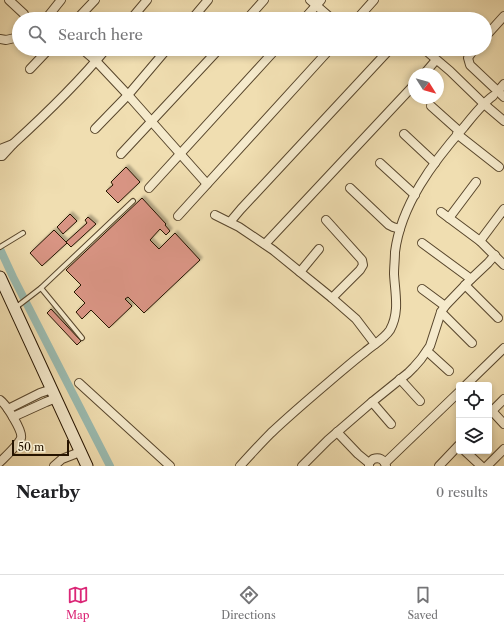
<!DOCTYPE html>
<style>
:root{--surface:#fff;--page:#f2f2f2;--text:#202124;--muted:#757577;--line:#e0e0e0;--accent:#db2777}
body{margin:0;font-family:"Libre Caslon Text",serif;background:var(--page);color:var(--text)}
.controls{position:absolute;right:12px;bottom:12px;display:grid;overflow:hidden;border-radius:4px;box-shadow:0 2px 6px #0003}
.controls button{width:36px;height:36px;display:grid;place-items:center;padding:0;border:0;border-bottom:1px solid var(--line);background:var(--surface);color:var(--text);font:20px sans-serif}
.compass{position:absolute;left:408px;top:68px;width:36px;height:36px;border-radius:50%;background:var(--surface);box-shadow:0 2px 6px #0003;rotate:127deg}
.scale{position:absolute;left:12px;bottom:10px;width:57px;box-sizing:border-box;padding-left:4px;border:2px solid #261400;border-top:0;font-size:11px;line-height:14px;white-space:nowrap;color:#261400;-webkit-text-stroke:3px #f5eacc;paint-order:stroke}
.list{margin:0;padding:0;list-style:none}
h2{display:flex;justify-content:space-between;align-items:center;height:52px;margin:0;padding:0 16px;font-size:17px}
h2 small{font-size:13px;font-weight:400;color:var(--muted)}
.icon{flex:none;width:22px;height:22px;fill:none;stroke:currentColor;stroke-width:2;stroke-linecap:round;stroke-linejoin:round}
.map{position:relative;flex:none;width:504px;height:466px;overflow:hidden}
.search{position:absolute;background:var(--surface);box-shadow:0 2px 6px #0003;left:12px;right:12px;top:12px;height:44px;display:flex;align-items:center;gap:10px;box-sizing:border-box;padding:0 14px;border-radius:22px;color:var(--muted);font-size:15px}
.sheet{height:108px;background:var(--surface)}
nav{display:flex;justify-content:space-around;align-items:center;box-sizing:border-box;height:56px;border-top:1px solid var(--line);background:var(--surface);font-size:11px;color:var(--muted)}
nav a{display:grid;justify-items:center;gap:2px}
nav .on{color:var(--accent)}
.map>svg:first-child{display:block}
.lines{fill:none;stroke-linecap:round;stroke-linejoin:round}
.canal{stroke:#9bbbb0;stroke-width:8}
.building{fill:#d89483;stroke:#261400;filter:url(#shadow)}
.lane-casing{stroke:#58462c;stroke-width:6}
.street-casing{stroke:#58462c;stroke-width:10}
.secondary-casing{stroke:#261400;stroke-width:13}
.lane{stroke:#f5eacc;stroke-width:4}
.street{stroke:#f5eacc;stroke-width:8}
.secondary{stroke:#f5eacc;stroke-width:11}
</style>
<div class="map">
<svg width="504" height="466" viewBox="0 0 504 466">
<defs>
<filter id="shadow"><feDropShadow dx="2.5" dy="-2.5" stdDeviation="1" flood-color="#0004"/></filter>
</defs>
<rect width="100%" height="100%" fill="#f0deb1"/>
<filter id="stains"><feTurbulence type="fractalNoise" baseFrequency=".005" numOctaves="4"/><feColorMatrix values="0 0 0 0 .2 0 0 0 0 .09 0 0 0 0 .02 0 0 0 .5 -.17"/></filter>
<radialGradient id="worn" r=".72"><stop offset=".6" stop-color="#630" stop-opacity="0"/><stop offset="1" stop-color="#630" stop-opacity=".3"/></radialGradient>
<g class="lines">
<polyline class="canal" points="0,249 13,277 110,466"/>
</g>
<g class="building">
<polygon points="126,167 140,182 118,203 106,191 113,185 111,182"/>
<polygon points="142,198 166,224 165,225 170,231 166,235 160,229 150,240 159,249 175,233 200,260 144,313 128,297 125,299 132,306 109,328 91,310 82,319 76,312 85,303 74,292 81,285 66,270"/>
<polygon points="70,214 77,221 63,234 57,227"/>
<polygon points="88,217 96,224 71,247 66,242 87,223 85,220"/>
<polygon points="54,230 67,243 42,266 30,253"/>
<polygon points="51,309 81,341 77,345 47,313"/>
</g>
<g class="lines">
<defs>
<g id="lane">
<polyline points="0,247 23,233"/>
<polyline points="41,288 82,338"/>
<polyline points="15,308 41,288 133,201"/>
</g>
<g id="street">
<polyline points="9,0 24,14 26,19"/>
<polyline points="310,0 332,19"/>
<polyline points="45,19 49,15 61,0"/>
<polyline points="77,19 95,0"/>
<polyline points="131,19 147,0"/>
<polyline points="192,19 208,0"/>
<polyline points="247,19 264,0"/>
<polyline points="304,19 321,0"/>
<polyline points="357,19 374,0"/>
<polyline points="485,37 504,16"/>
<polyline points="0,39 6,40 19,37"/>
<polyline points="82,49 96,61 128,95 207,184"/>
<polyline points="424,49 450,71 484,104 504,121"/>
<polyline points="474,49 468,58 470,65 504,97"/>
<polyline points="30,69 49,49"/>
<polyline points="424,74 436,60"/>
<polyline points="498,91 504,84"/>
<polyline points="431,106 459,131"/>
<polyline points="95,129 128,95 167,49"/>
<polyline points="404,134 435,163"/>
<polyline points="457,134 499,167"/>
<path d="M13,144c33,-30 65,-61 93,-95"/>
<polyline points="0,149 13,144 2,156 0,156"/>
<polyline points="121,154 219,49"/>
<polyline points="380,163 415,195"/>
<polyline points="149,188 276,49"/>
<polyline points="350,188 389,225 393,227 400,229"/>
<polyline points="441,212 480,241 504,265"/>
<polyline points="215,215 239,227 273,250 332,298 356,319 375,344"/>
<polyline points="178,216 330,49"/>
<polyline points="449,218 476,182"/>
<polyline points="326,220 362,260 363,265 360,270 332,298"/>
<polyline points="230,222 241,209 390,49"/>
<polyline points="480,241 504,209"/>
<polyline points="422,243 471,279"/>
<polyline points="265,244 414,85"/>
<polyline points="300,272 319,249"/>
<polyline points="465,285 498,318"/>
<polyline points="422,289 445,306"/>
<polyline points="441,312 472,343"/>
<polyline points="427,351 449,371"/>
<polyline points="400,379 420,401"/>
<polyline points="79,383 170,466"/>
<polyline points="466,385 504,348"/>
<path d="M0,400c6,4 23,31 21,38 -2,6 -16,19 -21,24"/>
<polyline points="372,402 391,424"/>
<polyline points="8,409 40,393 52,389"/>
<polyline points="492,411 504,424"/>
<polyline points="489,414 504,399"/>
<polyline points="13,417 46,402 56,398"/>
<polyline points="337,432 358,454 369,463"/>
<polyline points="465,451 481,466"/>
<polyline points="385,463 459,392"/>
<polyline points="54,466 62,459 80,452"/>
<path d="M240,466c10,-11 20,-22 31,-33 19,-18 39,-35 59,-52 12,-10 23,-20 35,-29 8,-7 19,-13 25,-22 10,-18 5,-37 4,-56 0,-7 1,-15 1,-22 6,-47 38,-90 69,-125 9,-11 18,-23 29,-31"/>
<polyline points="302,466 328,440 372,402 408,373 414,367 421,359 430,346 441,312 445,306 471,279 488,263 495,255"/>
<path d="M369,466v-3l4,-4c6,-2 11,0 13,7"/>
<polyline points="439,466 459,445"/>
<polyline points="487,466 504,449"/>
</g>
<polyline id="secondary" points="0,277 87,466"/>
</defs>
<use href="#lane" class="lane-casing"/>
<use href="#street" class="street-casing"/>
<use href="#secondary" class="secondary-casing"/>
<use href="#lane" class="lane"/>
<use href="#street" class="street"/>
<use href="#secondary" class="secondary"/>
</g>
<rect width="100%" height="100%" filter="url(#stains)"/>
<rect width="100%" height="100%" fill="url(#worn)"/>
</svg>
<div class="controls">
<button><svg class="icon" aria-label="locate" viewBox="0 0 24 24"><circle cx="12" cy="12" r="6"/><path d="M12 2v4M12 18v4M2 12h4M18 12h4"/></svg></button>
<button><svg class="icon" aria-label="layers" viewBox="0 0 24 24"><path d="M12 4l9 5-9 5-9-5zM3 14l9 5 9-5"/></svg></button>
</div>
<svg class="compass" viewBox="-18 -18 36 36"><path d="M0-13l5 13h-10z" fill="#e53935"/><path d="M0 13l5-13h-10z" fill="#757577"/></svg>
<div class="scale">50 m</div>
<div class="search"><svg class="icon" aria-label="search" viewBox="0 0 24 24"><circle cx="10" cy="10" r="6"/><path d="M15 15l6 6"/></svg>Search here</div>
</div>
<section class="sheet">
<h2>Nearby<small>0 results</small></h2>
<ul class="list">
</ul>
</section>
<nav>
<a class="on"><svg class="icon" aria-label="map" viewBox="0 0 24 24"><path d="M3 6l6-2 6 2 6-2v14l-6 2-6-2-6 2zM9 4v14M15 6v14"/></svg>Map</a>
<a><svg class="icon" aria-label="directions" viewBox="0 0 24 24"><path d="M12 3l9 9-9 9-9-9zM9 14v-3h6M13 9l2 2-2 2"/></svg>Directions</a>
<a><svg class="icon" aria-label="saved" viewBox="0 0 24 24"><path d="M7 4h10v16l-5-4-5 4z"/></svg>Saved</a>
</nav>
